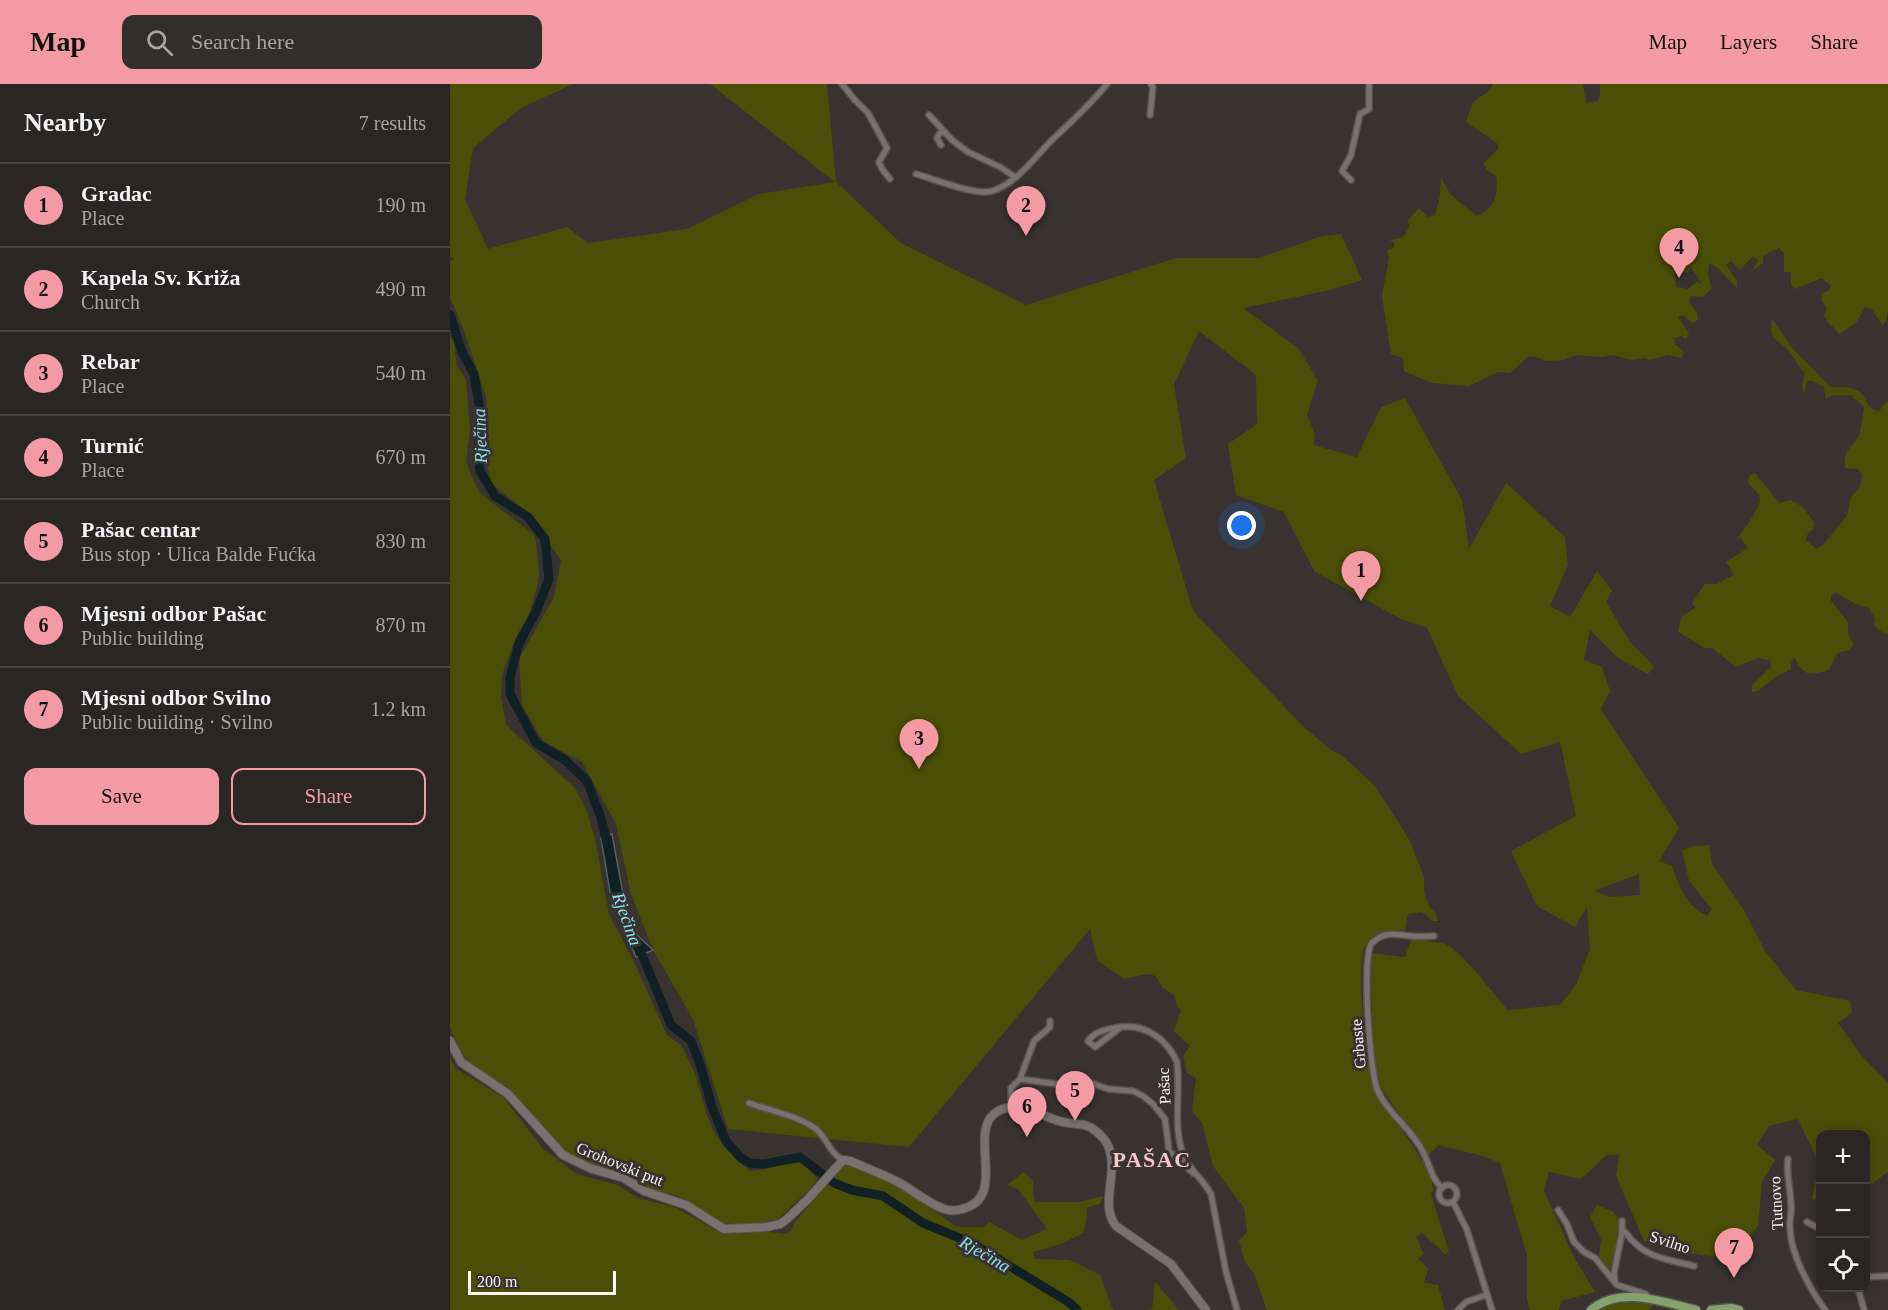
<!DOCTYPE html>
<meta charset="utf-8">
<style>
:root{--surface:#2a2624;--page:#322e2c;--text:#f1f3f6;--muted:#a5a5a6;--line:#464341;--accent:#f49aa4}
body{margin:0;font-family:"Times New Roman",serif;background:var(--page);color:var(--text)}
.controls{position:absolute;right:18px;bottom:18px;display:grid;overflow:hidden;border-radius:12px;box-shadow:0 3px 15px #0003}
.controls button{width:54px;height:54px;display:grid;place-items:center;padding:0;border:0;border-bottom:2px solid var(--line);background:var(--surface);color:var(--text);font:30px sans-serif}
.scale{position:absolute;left:18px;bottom:15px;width:148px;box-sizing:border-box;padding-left:6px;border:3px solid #f8f4f2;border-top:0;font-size:16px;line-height:21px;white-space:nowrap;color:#f8f4f2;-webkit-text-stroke:4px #383330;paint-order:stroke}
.you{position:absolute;left:792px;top:442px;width:21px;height:21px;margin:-15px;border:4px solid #fff;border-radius:50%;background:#1a73e8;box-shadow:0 0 0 9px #1a73e833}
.badge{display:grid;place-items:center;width:39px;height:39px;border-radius:50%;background:var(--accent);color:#111;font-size:20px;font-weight:700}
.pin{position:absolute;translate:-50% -50px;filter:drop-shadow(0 2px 3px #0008)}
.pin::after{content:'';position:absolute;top:32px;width:21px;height:18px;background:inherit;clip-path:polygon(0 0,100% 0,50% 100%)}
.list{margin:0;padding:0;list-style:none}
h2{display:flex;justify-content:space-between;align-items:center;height:78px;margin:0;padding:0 24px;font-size:26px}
h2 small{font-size:20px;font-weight:400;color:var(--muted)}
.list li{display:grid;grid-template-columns:39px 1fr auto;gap:18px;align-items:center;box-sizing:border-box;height:84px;padding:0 24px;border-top:2px solid var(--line)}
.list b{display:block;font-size:22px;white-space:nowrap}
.list p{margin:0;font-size:20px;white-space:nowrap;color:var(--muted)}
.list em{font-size:20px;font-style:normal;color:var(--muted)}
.actions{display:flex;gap:12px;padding:18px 24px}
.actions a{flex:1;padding:14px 0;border:2px solid var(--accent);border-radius:12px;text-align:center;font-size:21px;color:var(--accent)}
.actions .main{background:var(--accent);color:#111}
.icon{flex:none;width:33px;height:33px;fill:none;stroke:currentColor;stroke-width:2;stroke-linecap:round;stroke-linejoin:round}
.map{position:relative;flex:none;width:1438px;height:1226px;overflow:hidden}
header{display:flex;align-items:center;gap:36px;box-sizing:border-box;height:84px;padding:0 30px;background:var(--accent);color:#111}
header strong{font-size:28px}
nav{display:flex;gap:33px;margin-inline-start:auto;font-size:21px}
.search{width:420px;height:54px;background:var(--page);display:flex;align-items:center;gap:15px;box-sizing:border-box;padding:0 21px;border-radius:12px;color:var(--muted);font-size:22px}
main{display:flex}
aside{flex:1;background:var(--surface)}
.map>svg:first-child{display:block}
.green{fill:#4b4e07;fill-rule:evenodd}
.water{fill:#102024;stroke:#566062;stroke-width:1.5}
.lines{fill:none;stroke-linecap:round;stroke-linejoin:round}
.river{stroke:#102024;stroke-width:9}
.minor-casing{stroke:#575351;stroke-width:8}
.secondary-casing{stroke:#575351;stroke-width:10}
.primary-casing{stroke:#575351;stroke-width:11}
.minor{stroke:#78716e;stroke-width:5}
.secondary{stroke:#78716e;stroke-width:8}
.primary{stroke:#85a26d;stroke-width:8}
.labels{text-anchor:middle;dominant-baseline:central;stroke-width:6;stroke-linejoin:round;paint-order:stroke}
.street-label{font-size:16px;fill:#f8f4f2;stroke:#383330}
.water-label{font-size:18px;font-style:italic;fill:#8ce0f4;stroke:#383330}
.district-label{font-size:22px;font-weight:bold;letter-spacing:1.5px;fill:#f8c4c8;stroke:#383330}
</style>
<header>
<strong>Map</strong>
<div class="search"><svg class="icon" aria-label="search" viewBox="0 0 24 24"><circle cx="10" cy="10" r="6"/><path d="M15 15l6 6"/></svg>Search here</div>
<nav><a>Map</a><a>Layers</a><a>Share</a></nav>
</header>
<main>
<aside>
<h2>Nearby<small>7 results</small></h2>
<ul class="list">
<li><span class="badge">1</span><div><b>Gradac</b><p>Place</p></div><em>190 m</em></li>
<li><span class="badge">2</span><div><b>Kapela Sv. Križa</b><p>Church</p></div><em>490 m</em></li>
<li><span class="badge">3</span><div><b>Rebar</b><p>Place</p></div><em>540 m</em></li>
<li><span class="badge">4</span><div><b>Turnić</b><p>Place</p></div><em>670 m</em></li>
<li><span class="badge">5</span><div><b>Pašac centar</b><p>Bus stop · Ulica Balde Fućka</p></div><em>830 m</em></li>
<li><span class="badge">6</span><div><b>Mjesni odbor Pašac</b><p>Public building</p></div><em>870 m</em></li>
<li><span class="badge">7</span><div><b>Mjesni odbor Svilno</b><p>Public building · Svilno</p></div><em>1.2 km</em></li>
</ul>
<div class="actions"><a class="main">Save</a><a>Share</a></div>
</aside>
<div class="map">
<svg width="1438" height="1226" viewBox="0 0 1438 1226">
<rect width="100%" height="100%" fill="#383330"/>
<g class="green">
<path d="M0,0h123l-52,24 -48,40 -8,51 23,50 79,-22 21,16 99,-14 72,-35 76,-12 -125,-98h117l9,98 65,61 125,62 150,-47h83l63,-22 19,-2 21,46 -32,10 -87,18 55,40 20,32 -11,35 8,19 -2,11 44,12 24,-50 24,-9 57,102 7,49 37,-66 59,54 3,28 -18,41 20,11 27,-46 15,20 -6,11 24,40 24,24 -6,8 -30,-16 -28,-28 -6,30 18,7 8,24 -9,18 78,119 -20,33 13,5c7,21 14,39 35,50l5,-7 -23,-28 -7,-31 11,-4 16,-1 3,19 32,46 21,41 31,39 54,11 2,12 -14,10 22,31 28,29v89l-22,16v-54h-46v66l-8,-1 7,-36 -21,-44 -29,7 -12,19 18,15 -13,22 -4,44 -24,33 -56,-7 -34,-11 -28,-65 3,-22 -12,1 -26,24 -32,-7 -5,19 31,68 20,33 -34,9 -2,9h-29l-3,-11v-43l-27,-93 -17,-7 -45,-11 -10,11 -9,-15 -39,-54 -7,-40 -3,-94 35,4 6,-17 21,-1 -6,2c7,1 14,1 19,3 18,8 48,50 63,66l52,-5 16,-20 14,-36 -3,-42 -12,20 -38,-21 -26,-55 65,-35 -16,-74 -39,12 -63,-58 -31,-68 -28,-10 -85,-47 -30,-59 -48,-17 -8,-51 29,-20 -1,-49 -57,-44 -25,53 12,74 -32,22 39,131 110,115 28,24 13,7 32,30 34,54 14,36v15l5,14 7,8 2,7h-5l-11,-9 -14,2 -3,16c-14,0 -33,2 -40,17 -10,19 2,119 10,141 3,8 9,16 14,23 16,26 38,49 45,79l-3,4 18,58 -4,2 -23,-21 -6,3 8,18 -6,4 10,11 -4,14 14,2 7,25h-178l-13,-36 -9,-12 -6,-21 8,-9 -3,-24 -31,-42 -11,-43 -10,-12 4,-33 -9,-5 -4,-17 7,-10 -16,-15 7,-22 -4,-1 -2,-12 -13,-9 -6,-11 -9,-2 -23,5 -27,-19 -7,-31 -181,218 -181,-18 -35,-110 -40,-69 -22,-56 -15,-70 -34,-62 -39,-21 -21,-36 -3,-46 35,-62 7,-37 -34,-48 -35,-28 -8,-31 2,-56 -22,-66 -14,-34v-35l4,-3 -4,-3zM1189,790l1,21 -30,2 -16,-6z"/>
<path d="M1043,0h90l3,19 12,-2 2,-6v-11h288v227l-2,10 -4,4 -10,-16 -7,-2 -9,16 -16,11 -13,-13 -3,-6 3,-6 -6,-10 1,-6 6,-2 3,-5 -9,-8 -27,11 -4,-4v-13h-7v-19l-5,-5 -16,8v7l-11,8 6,-11 -5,-4 -13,14 -9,-9 -5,4 11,16v7l-18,-19 -10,-6 -1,12 4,13 -9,9 -12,-1 -2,6 8,11 1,7 -6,3 -9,-8 -5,2 11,17 -3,5 -5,-3 -7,2 1,6 9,8 -3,6 -12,-3 -19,5 -6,-2 -13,2 -18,-5 -12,2 -25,-2 -12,5 -18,1 -12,-5 -6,1 -18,16 -12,-1 -29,14 -37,-3 -28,-12 -1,-13 -12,-4 -9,-58 7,-39 -2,-7 7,-2v-5l-4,-3 13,-3 7,-11 -3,-5 12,-13 9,9 7,-2 5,-19 1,-18 10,17 26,21c18,-6 22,-24 19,-40l-10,-7 -2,-6 14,-14 -1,-6 -31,-21 7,-20 16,-11zM1241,183l11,17 -5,-2 -9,7 -12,-2 -1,-13 6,-2 7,1z"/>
<path d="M1322,235l22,31 37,37c10,0 24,-1 31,7 6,8 5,16 17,17l9,-11v234l-5,-1 -9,-8 1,-6 -6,-11 -11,-3 -22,-12 -5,2v6l17,21v12l6,11 -5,5 -12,3 -8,17c-20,6 -26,6 -35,-13l-3,6v6l-17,9 -16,13 -6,1v-7l19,-18 -1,-7 -12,-2 -22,9 -24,-19h-7l-27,-16 3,-15 14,-9 -3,-5 13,-19h12l17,-9 -8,-13 22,-14 -8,-11 -5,4c5,-5 27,-36 25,-43 -1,-5 -8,-11 -12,-15l1,-7 6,-3 24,30 12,-3 12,7 11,16 -1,6 -5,4 -2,7 10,9 6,-3 25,-30 4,-19 9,-10 2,-12 -4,-6 -13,-1c-2,-22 10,-20 15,-36 2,-8 3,-17 4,-25l-13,-12h-19l-6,4 -2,-12 -11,-6h-6l-3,12 -2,-7 3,-13c-6,-6 -9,-12 -14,-19 -12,-17 -23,-10 -19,-35z"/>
<path d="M0,251l4,9 3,22 9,14 4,50 -4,30 5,15 9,18 53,41 3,7 3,32 -2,14 -8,27 -13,23 -14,38 -1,22 5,28 69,63 11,21 9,29 14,76 26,50 32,71 14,10 14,28 11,39 8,20 12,17 24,22c18,-1 35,-9 53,-8l15,16 -9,11 -32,30 -30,4 -24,-1 -43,-26 -37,-11 -23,-15 -20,-4 -35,-15 -10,-10 -44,-52 -42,-28 -10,-13 -9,-21z"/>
<polygon points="0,974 5,984 54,1014 93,1065 127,1090 168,1101 188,1114 227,1124 272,1150 320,1148 336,1150 343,1144 344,1139 394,1081 406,1084 453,1105 507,1143 534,1143 539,1138 572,1156 597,1145 568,1105 557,1101 574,1088 583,1097 583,1110 585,1118 630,1118 653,1112 650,1120 637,1123 637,1135 633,1149 611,1160 583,1168 585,1175 620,1176 650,1191 663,1226 0,1226"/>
<polygon points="1147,1121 1162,1127 1170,1135 1163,1180 1158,1188 1149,1171 1151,1155 1140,1133"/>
<polygon points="705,1198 729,1226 696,1226 702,1225"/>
<polygon points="1171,1217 1196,1218 1203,1221 1199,1226 1149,1226"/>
</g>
<polygon class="water" points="162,750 175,821 188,852 203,866 186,873 161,814 151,754"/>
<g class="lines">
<g class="river">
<polyline points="0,231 12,268 24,290 31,332 28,368 30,387 45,412 78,433 95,455 99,495 86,528 69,559 60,594 60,610 86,659 115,676 137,697 151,734 158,763"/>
<polyline points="188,861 221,941 241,957 250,980 262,1023 276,1057 291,1074 300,1079 314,1080 350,1073 384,1099 402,1106 433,1112 473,1139 522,1159 620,1219 627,1226"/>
</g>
<defs>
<g id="minor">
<polyline points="392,0 404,15 418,29 437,64 429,78 432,85 440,95"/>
<polyline points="479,31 502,56 518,68 550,83 565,93"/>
<polyline points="700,31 703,3 701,0"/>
<polyline points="491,61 487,54 490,49 493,48"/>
<path d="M466,90c18,5 59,22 76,17 24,-7 43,-34 60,-51 19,-18 38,-35 55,-56"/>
<polyline points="901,96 892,87 901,71 910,30 919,25 919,0"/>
<path d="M984,852c-8,0 -16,1 -24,0 -14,-2 -26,-5 -38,7 -11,12 -2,128 5,146 10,24 35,40 46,63 7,13 8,26 19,36"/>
<path d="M671,943l-26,20 -7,-6c8,-11 21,-12 33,-14 26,-3 46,13 56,35 4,29 -5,67 7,94 6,14 19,24 27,38l15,78 11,38"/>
<polyline points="570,995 584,957 600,943 600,937"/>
<path d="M299,1019c21,8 48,12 67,26 12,10 13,24 27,31"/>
<polyline points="561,1023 561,1004 570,995 614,1001 641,999 658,1005 683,1007 693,1012 703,1020 715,1035 719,1067 743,1089"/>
<path d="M1338,1075c-2,17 3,31 3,47 1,8 -2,15 -1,23 1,26 20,60 35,81"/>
<circle cx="998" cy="1110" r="9"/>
<polyline points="1003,1118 1017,1146 1042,1226"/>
<polyline points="1108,1126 1117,1140 1124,1158 1134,1168 1145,1174 1167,1201 1196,1210 1199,1215"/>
<polyline points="1357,1138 1370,1145"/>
<polyline points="1172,1149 1172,1137"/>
<polyline points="1416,1193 1438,1192"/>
<path d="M1165,1198l-1,-9 8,-40 3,-1c19,26 40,27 69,34"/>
<polyline points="1408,1204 1414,1226"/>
<polyline points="1008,1226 1016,1218 1036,1211"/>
</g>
<path id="secondary" d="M0,957l11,21 47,32 55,61 29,14 32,9 20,13 42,14 38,24 43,-2 13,-3 7,-5 21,-20 35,-39 7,1c16,7 32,13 46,20 16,8 31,22 48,28 6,2 12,2 18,0 44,-10 10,-68 29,-92 5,-6 12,-9 20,-10 17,-2 36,12 52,15 9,2 19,1 27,5 5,3 10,7 14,12 20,26 -7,64 12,87l55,38 35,46"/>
<g id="primary">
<path d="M1141,1226c29,-25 72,-8 105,0"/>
<polyline points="1261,1226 1281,1224 1289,1226"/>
</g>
</defs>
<use href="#minor" class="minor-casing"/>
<use href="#secondary" class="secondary-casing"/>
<use href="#primary" class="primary-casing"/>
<use href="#minor" class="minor"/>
<use href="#secondary" class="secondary"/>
<use href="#primary" class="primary"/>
</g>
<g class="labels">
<g class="street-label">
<text transform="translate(908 960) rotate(-95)">Grbaste</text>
<text transform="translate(714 1002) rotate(-93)">Pašac</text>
<text transform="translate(170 1080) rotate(22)">Grohovski put</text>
<text transform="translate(1326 1119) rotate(-93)">Tutnovo</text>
<text transform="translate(1220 1158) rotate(18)">Svilno</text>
</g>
<g class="water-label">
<text transform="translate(30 352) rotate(-92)">Rječina</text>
<text transform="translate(177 835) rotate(70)">Rječina</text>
<text transform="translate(535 1170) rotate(30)">Rječina</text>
</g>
<g class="district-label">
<text x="702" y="1075">PAŠAC</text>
</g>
</g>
</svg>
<div class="controls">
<button>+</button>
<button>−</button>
<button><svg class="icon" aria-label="locate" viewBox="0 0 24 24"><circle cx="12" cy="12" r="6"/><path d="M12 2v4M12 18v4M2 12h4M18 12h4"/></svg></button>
</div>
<div class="scale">200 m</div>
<div class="you"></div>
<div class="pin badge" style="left:911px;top:517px">1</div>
<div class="pin badge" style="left:576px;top:152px">2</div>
<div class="pin badge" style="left:469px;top:685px">3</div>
<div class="pin badge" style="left:1229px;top:194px">4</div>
<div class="pin badge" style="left:625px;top:1037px">5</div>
<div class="pin badge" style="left:577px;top:1053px">6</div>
<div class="pin badge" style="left:1284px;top:1194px">7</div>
</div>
</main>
